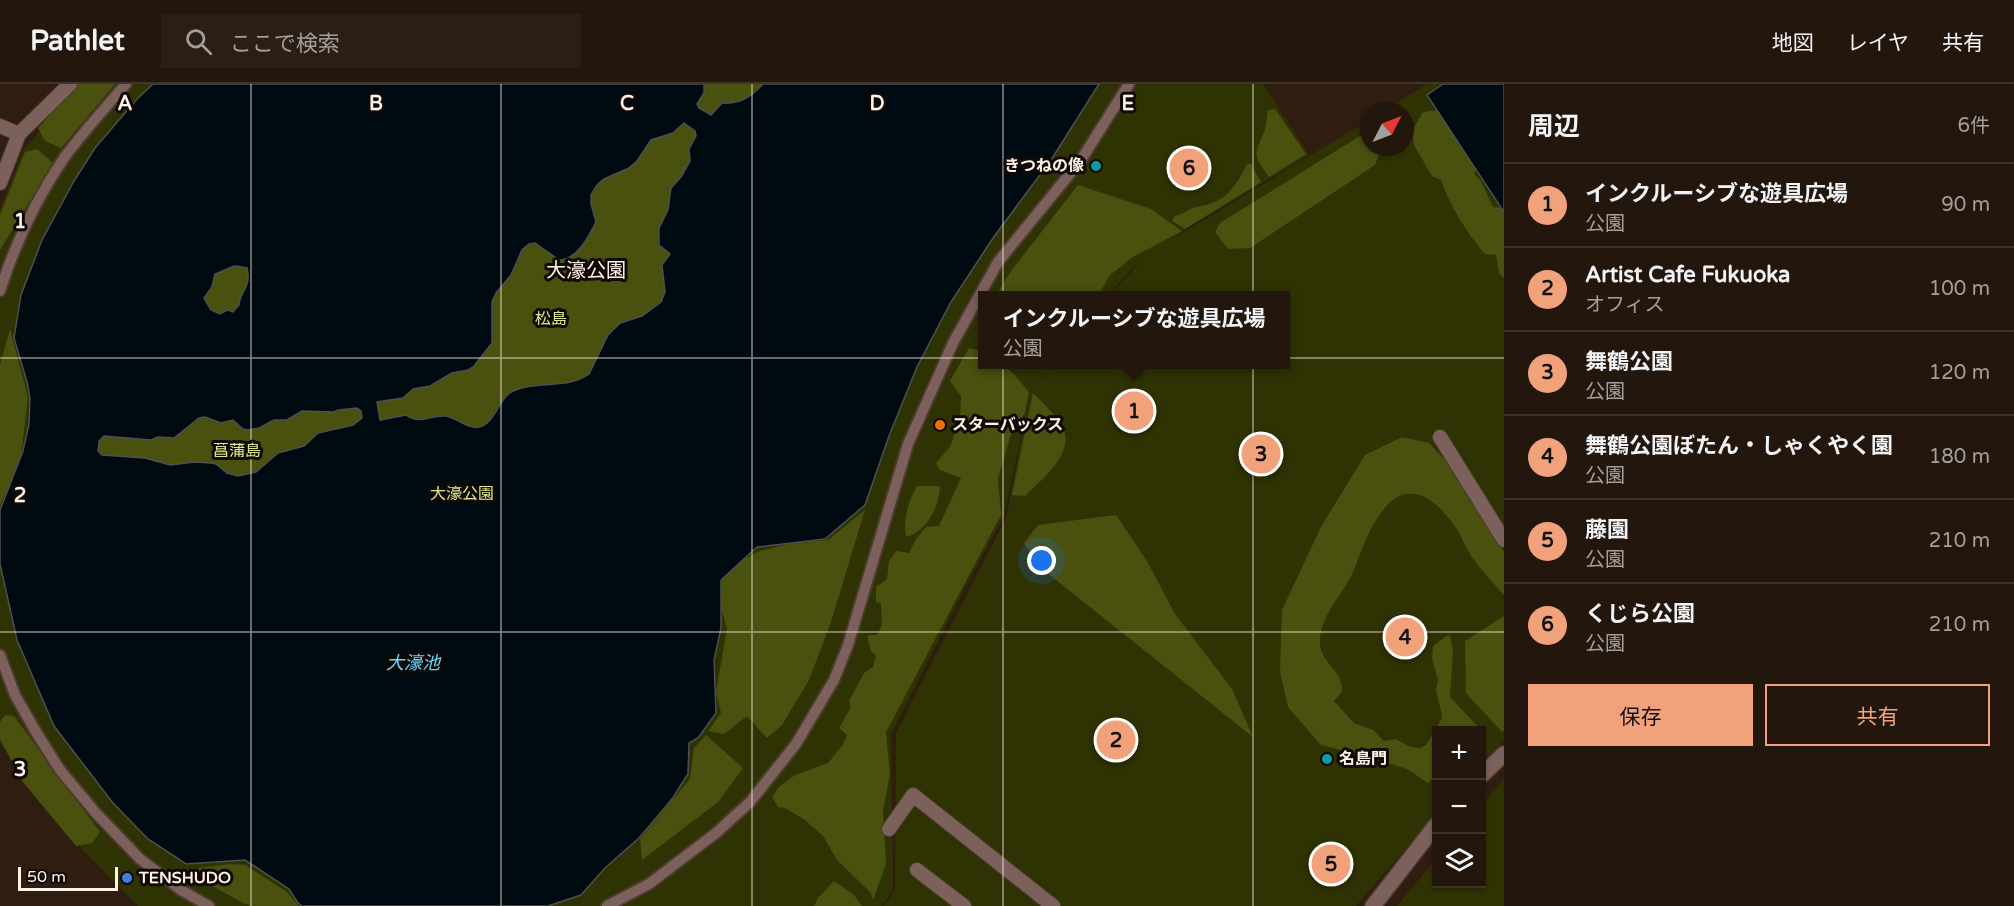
<!DOCTYPE html>
<html lang="ja">
<meta charset="utf-8">
<style>
:root{--surface:#23160c;--page:#2b1f15;--text:#f1f3f6;--muted:#a39f9d;--line:#40352d;--accent:#f1a27b}
body{margin:0;font-family:"Varela Round","Noto Sans JP",sans-serif;background:var(--page);color:var(--text)}
.controls{position:absolute;right:18px;bottom:18px;display:grid;overflow:hidden;border-radius:0px;box-shadow:0 2px 4px #0004}
.controls button{width:54px;height:54px;display:grid;place-items:center;padding:0;border:0;border-bottom:2px solid var(--line);background:var(--surface);color:var(--text);font:30px sans-serif}
.compass{position:absolute;left:1360px;top:18px;width:54px;height:54px;border-radius:50%;background:var(--surface);box-shadow:0 2px 4px #0004;rotate:48deg}
.scale{position:absolute;left:18px;bottom:15px;width:100px;box-sizing:border-box;padding-left:6px;border:3px solid #fff2e9;border-top:0;font-size:16px;line-height:21px;white-space:nowrap;color:#fff2e9;-webkit-text-stroke:4px #110905;paint-order:stroke}
.you{position:absolute;left:1042px;top:477px;width:21px;height:21px;margin:-15px;border:4px solid #fff;border-radius:50%;background:#1a73e8;box-shadow:0 0 0 9px #1a73e833}
.badge{display:grid;place-items:center;width:39px;height:39px;border-radius:50%;background:var(--accent);color:#111;font-size:20px;font-weight:700}
.pin{position:absolute;translate:-50% -50%;border:3px solid #fff;box-shadow:0 2px 6px #0006}
.popup{position:absolute;left:978px;top:207px;width:312px;height:78px;box-sizing:border-box;display:grid;place-content:center;border-radius:0px;background:var(--surface);filter:drop-shadow(0 2px 4px #0005);font-size:20px;white-space:nowrap;color:var(--muted)}
.popup b{font-size:22px;color:var(--text)}
.popup::after{content:'';position:absolute;left:50%;top:100%;margin-left:-12px;border:12px solid transparent;border-top-color:var(--surface)}
.list{margin:0;padding:0;list-style:none}
h2{display:flex;justify-content:space-between;align-items:center;height:78px;margin:0;padding:0 24px;font-size:26px}
h2 small{font-size:20px;font-weight:400;color:var(--muted)}
.list li{display:grid;grid-template-columns:39px 1fr auto;gap:18px;align-items:center;box-sizing:border-box;height:84px;padding:0 24px;border-top:2px solid var(--line)}
.list b{display:block;font-size:22px;white-space:nowrap}
.list p{margin:0;font-size:20px;white-space:nowrap;color:var(--muted)}
.list em{font-size:20px;font-style:normal;color:var(--muted)}
.actions{display:flex;gap:12px;padding:18px 24px}
.actions a{flex:1;padding:14px 0;border:2px solid var(--accent);border-radius:0px;text-align:center;font-size:21px;color:var(--accent)}
.actions .main{background:var(--accent);color:#111}
.icon{flex:none;width:33px;height:33px;fill:none;stroke:currentColor;stroke-width:2;stroke-linecap:round;stroke-linejoin:round}
.map{position:relative;flex:none;width:1504px;height:822px;overflow:hidden}
header{display:flex;align-items:center;gap:36px;box-sizing:border-box;height:84px;padding:0 30px;background:var(--surface);border-bottom:2px solid var(--line)}
header strong{font-size:28px}
nav{display:flex;gap:33px;margin-inline-start:auto;font-size:21px}
.search{width:420px;height:54px;background:var(--page);display:flex;align-items:center;gap:15px;box-sizing:border-box;padding:0 21px;border-radius:0px;color:var(--muted);font-size:22px}
main{display:flex}
aside{flex:1;background:var(--surface)}
.map>svg:first-child{display:block}
.green{fill:#2f3303;fill-rule:evenodd}
.forest{fill:#4a500e}
.water{fill:#000a11;stroke:#4c5052;stroke-width:1.5;fill-rule:evenodd}
.lines{fill:none;stroke-linecap:round;stroke-linejoin:round}
.pedestrian-casing{stroke:#4c3b2e;stroke-width:14}
.minor-casing{stroke:#4c3b2e;stroke-width:16}
.tertiary-casing{stroke:#4c3b2e;stroke-width:18}
.pedestrian{stroke:#7c605c;stroke-width:10}
.minor{stroke:#7c605c;stroke-width:14}
.tertiary{stroke:#7c605c;stroke-width:15}
.grid{fill:none;stroke:#fff2e9;stroke-width:1.5;stroke-opacity:0.55}
.culture-dot{fill:#0f9aa8;stroke:#110905;stroke-width:2}
.food-dot{fill:#e8710a;stroke:#110905;stroke-width:2}
.shop-dot{fill:#3f7fe0;stroke:#110905;stroke-width:2}
.labels{text-anchor:middle;dominant-baseline:central;stroke-width:6;stroke-linejoin:round;paint-order:stroke}
.poi-label{font-size:16px;font-weight:bold;fill:#fff2e9;stroke:#110905;text-anchor:start}
.park-label{font-size:16px;fill:#deea8f;stroke:#110905}
.water-label{font-size:18px;font-style:italic;fill:#64d4fb;stroke:#110905}
.quarter-label{font-size:20px;fill:#fff2e9;stroke:#110905}
.grid-label{font-size:20px;text-anchor:middle;font-weight:bold;fill:#fff2e9;stroke:#110905;stroke-width:6;stroke-linejoin:round;paint-order:stroke}
</style>
<header>
<strong>Pathlet</strong>
<div class="search"><svg class="icon" aria-label="search" viewBox="0 0 24 24"><circle cx="10" cy="10" r="6"/><path d="M15 15l6 6"/></svg>ここで検索</div>
<nav><a>地図</a><a>レイヤ</a><a>共有</a></nav>
</header>
<main>
<div class="map">
<svg width="1504" height="822" viewBox="0 0 1504 822">
<rect width="100%" height="100%" fill="#2f1d10"/>
<g class="green">
<path d="M82,0h1181l46,71 -125,75 -12,-8 12,9 -18,12 203,-123v27h36v-36h-22l44,-27h77v657l-22,21v-32h-46v84l-80,92h-472l11,-16 1,-157 110,-215 23,-118 -25,116 -41,76 -72,142 2,156 -11,16h-744l-56,-57 -82,-106v-534l24,-61zM1145,174l-11,10 -23,27 175,1v68l-233,1 -22,25 21,-25 -70,-1v-68l127,-1 24,-28z"/>
<polygon points="1504,695 1504,822 1397,822 1436,775 1436,800 1482,800 1482,720"/>
</g>
<g class="forest">
<polygon points="77,0 115,0 61,64 45,57 38,44"/>
<path d="M704,0h59c-12,13 -23,19 -41,19l-11,12 -12,-7 -3,-4 8,-11z"/>
<path d="M1275,25l31,45 -37,23c-18,-26 -14,-21 -4,-48 2,-6 1,-13 3,-19z"/>
<path d="M1441,26l37,53 -4,11 7,7 12,26 11,1v70l-5,-5 -3,-18 -11,-1c-18,-21 -35,-48 -44,-74l-9,-4 -18,-31 -2,-13 10,-19 7,-2z"/>
<path d="M685,38l10,10 1,4 -7,13 1,12 -9,16 -10,11 -3,22 -6,12 8,32 -8,11 3,27 -4,10 -19,14 -22,7 -12,12 -19,39c-15,11 -32,8 -49,12 -8,1 -15,5 -22,7 -4,2 -10,3 -13,5 -10,7 -12,25 -24,29 -13,4 -31,-9 -45,-10 -14,-1 -14,8 -30,-2l-26,5 -4,-18 27,-4 10,-9 17,-3 22,-13 16,-3 24,-27v-41l4,-9 15,-18 11,-25 8,-6 5,-1 24,17 9,-1 22,-24 5,-21 -4,-10v-9l6,-10 6,-6 26,-11 8,-7 14,-21 22,-7z"/>
<polygon points="1369,49 1369,63 1382,63 1375,81 1250,164 1228,165 1215,148 1220,139 1363,50"/>
<polygon points="37,65 53,79 0,166 0,131 25,68"/>
<path d="M1247,80h4l10,18 -76,47 -13,-8 3,-5c8,-2 11,-5 18,-8 6,-2 13,-2 19,-5 18,-6 27,-23 35,-39z"/>
<polygon points="1078,101 1151,125 1182,147 1131,174 1109,192 1099,211 996,211 1011,187"/>
<path d="M236,182l11,2c5,22 -7,21 -7,37 -16,15 -26,10 -36,-6l8,-12 3,-14 10,-5z"/>
<polygon points="10,245 28,313 21,373 0,422 0,281"/>
<polygon points="969,264 982,267 982,280 1003,281 1014,290 1029,308 1025,329 1011,350 998,394 1001,431 886,648 890,690 883,727 886,780 873,816 871,809 837,776 823,752 805,736 785,724 778,723 772,713 779,703 795,691 828,679 842,662 847,651 839,644 851,623 849,617 864,589 873,583 876,571 871,567 867,552 878,550 882,540 881,519 876,518 876,503 887,495 889,477 896,467 909,469 916,455 926,443 939,442 961,394 940,386 936,379 950,363 960,334 961,312 950,297"/>
<path d="M1033,309c9,9 29,27 32,41 5,24 -26,48 -40,62l-13,-1z"/>
<polygon points="358,324 361,327 362,334 353,341 318,349 304,362 278,369 256,388 238,392 227,389 216,380 195,378 170,381 145,374 101,371 98,368 99,357 104,352 150,356 158,353 174,354 199,334 205,333 221,339 233,336 243,345 259,344 268,337 287,335 302,327 334,328 338,326"/>
<path d="M1402,353l27,6 16,17 59,92v43c-10,-11 -21,-23 -30,-35 -9,-12 -13,-27 -23,-39 -49,-63 -78,-4 -95,44 -9,26 -34,46 -36,74 -2,24 24,31 22,53l-8,9 20,22 19,7 11,11 11,-2 16,8 9,1 6,-3 15,-25 1,-5 -6,-24 2,-11 -6,-21 1,-13 15,-11 2,1 3,15 -3,46 31,33h-45v44l-8,9 -21,-14 -42,-13 -44,-11 -33,-38 -8,-36 2,-61 39,-83 44,-72z"/>
<path d="M917,402h23c-1,21 -13,45 -34,51 -3,-17 2,-36 11,-51z"/>
<polygon points="865,426 831,538 809,596 782,641 767,654 747,632 724,650 708,647 721,629 716,608 727,544 721,524 722,495 744,475 760,467 788,460 828,456"/>
<polygon points="1116,431 1147,477 1175,530 1232,605 1253,653 1041,484 1024,459 1038,441"/>
<polygon points="1504,532 1504,646 1502,648 1466,609 1465,557"/>
<polygon points="5,631 14,632 100,748 92,759 76,762 22,697 0,655 0,638"/>
<polygon points="706,651 743,684 718,718 642,776 640,755 690,695 694,664"/>
<polygon points="231,780 245,781 287,808 299,822 251,822 243,819 207,799 198,784"/>
<polygon points="834,797 854,811 862,822 814,822 818,814"/>
</g>
<g class="water">
<path d="M153,0h551v9l-7,11 2,4 12,7 11,-12c18,1 29,-6 41,-19h336l-48,76 -58,78 -42,64 -34,65 -28,69 -24,69 -40,34 -68,8 -36,33v48l-7,32 2,53 -18,25 -9,5 -1,31 -16,25 -33,39 -34,30 -24,27 -33,11h-246l-4,-3 -9,-14 -44,-29 -59,4 -38,-25 -35,-36 -59,-77 -37,-86 -17,-76v-54l23,-59 6,-27 1,-26 -3,-16 -13,-44 7,-43 21,-55 32,-59 21,-33 42,-49zM684,39l11,8 1,5 -7,13 1,12 -9,16 -10,11 -3,22 -9,18v17l11,9 -8,11 3,27 -4,10 -19,14 -22,7 -12,12 -19,39c-22,16 -52,6 -76,17 -14,6 -18,33 -34,36 -14,2 -22,-10 -34,-11 -17,-1 -23,9 -39,-1l-26,5 -3,-18 26,-4 10,-9 17,-3 22,-13 16,-3 6,-4 18,-23v-41l4,-9 15,-18 11,-25 7,-6 6,-1 24,17c18,0 30,-24 37,-38l-5,-18v-9l6,-10 7,-6 25,-11 8,-7 14,-21 22,-7zM236,182l11,2c5,20 -7,22 -8,37l-6,7 -6,-2 -7,4 -9,-4 -7,-12 8,-11 3,-13c6,-1 13,-7 21,-8zM357,324l4,3 1,7 -9,7 -35,8 -14,13 -26,7 -22,19 -18,4 -11,-3 -11,-9 -5,-1 -16,-1 -25,3 -25,-7 -43,-3 -4,-4 1,-10 5,-5 47,4 7,-3 16,1 25,-20 6,-1 16,6 12,-3 10,9 5,1 11,-2 15,-8h13l15,-9 32,1 4,-2z"/>
<polygon points="1443,0 1504,0 1504,128 1427,11"/>
</g>
<g class="lines">
<defs>
<g id="pedestrian">
<path d="M0,207c15,-47 36,-92 64,-133 19,-26 41,-50 62,-74"/>
<polyline points="0,571 15,611 36,648 60,686 95,728 140,775 181,806 209,822"/>
<polyline points="607,822 649,800 716,749 750,718 796,660 834,596 848,561 908,360 953,259 998,178 1081,76 1129,0"/>
</g>
<g id="minor">
<polyline points="0,42 19,50"/>
<polyline points="0,99 19,50 70,0"/>
<polyline points="1440,353 1504,456"/>
<polyline points="889,745 913,711 1053,822"/>
<polyline points="917,786 964,822"/>
</g>
<g id="tertiary">
<polyline points="1482,691 1504,670"/>
<polyline points="1373,822 1436,741"/>
</g>
</defs>
<use href="#pedestrian" class="pedestrian-casing"/>
<use href="#minor" class="minor-casing"/>
<use href="#tertiary" class="tertiary-casing"/>
<use href="#pedestrian" class="pedestrian"/>
<use href="#minor" class="minor"/>
<use href="#tertiary" class="tertiary"/>
</g>
<path class="grid" d="M251,0v822M501,0v822M752,0v822M1003,0v822M1253,0v822M0,274h1504M0,548h1504"/>
<g class="culture-dot">
<circle cx="1096" cy="82" r="6"/>
<circle cx="1327" cy="675" r="6"/>
</g>
<circle class="food-dot" cx="940" cy="341" r="6"/>
<circle class="shop-dot" cx="127" cy="794" r="6"/>
<g class="labels">
<g class="poi-label">
<text x="1084" y="82" text-anchor="end">きつねの像</text>
<text x="952" y="341">スターバックス</text>
<text x="1339" y="675">名島門</text>
<text x="139" y="794">TENSHUDO</text>
</g>
<g class="park-label">
<text x="551" y="235">松島</text>
<text x="237" y="367">菖蒲島</text>
<text x="462" y="410">大濠公園</text>
</g>
<g class="water-label">
<text x="413" y="579">大濠池</text>
</g>
<g class="quarter-label">
<text x="586" y="187">大濠公園</text>
</g>
</g>
<g class="grid-label">
<text x="125" y="26">A</text>
<text x="376" y="26">B</text>
<text x="627" y="26">C</text>
<text x="877" y="26">D</text>
<text x="1128" y="26">E</text>
<text x="20" y="144">1</text>
<text x="20" y="418">2</text>
<text x="20" y="692">3</text>
</g>
</svg>
<div class="controls">
<button>+</button>
<button>−</button>
<button><svg class="icon" aria-label="layers" viewBox="0 0 24 24"><path d="M12 4l9 5-9 5-9-5zM3 14l9 5 9-5"/></svg></button>
</div>
<svg class="compass" viewBox="-18 -18 36 36"><path d="M0-13l5 13h-10z" fill="#e53935"/><path d="M0 13l5-13h-10z" fill="#a39f9d"/></svg>
<div class="scale">50 m</div>
<div class="you"></div>
<div class="pin badge" style="left:1134px;top:327px">1</div>
<div class="popup"><b>インクルーシブな遊具広場</b>公園</div>
<div class="pin badge" style="left:1116px;top:656px">2</div>
<div class="pin badge" style="left:1261px;top:370px">3</div>
<div class="pin badge" style="left:1405px;top:553px">4</div>
<div class="pin badge" style="left:1331px;top:780px">5</div>
<div class="pin badge" style="left:1189px;top:84px">6</div>
</div>
<aside>
<h2>周辺<small>6件</small></h2>
<ul class="list">
<li><span class="badge">1</span><div><b>インクルーシブな遊具広場</b><p>公園</p></div><em>90 m</em></li>
<li><span class="badge">2</span><div><b>Artist Cafe Fukuoka</b><p>オフィス</p></div><em>100 m</em></li>
<li><span class="badge">3</span><div><b>舞鶴公園</b><p>公園</p></div><em>120 m</em></li>
<li><span class="badge">4</span><div><b>舞鶴公園ぼたん・しゃくやく園</b><p>公園</p></div><em>180 m</em></li>
<li><span class="badge">5</span><div><b>藤園</b><p>公園</p></div><em>210 m</em></li>
<li><span class="badge">6</span><div><b>くじら公園</b><p>公園</p></div><em>210 m</em></li>
</ul>
<div class="actions"><a class="main">保存</a><a>共有</a></div>
</aside>
</main>
